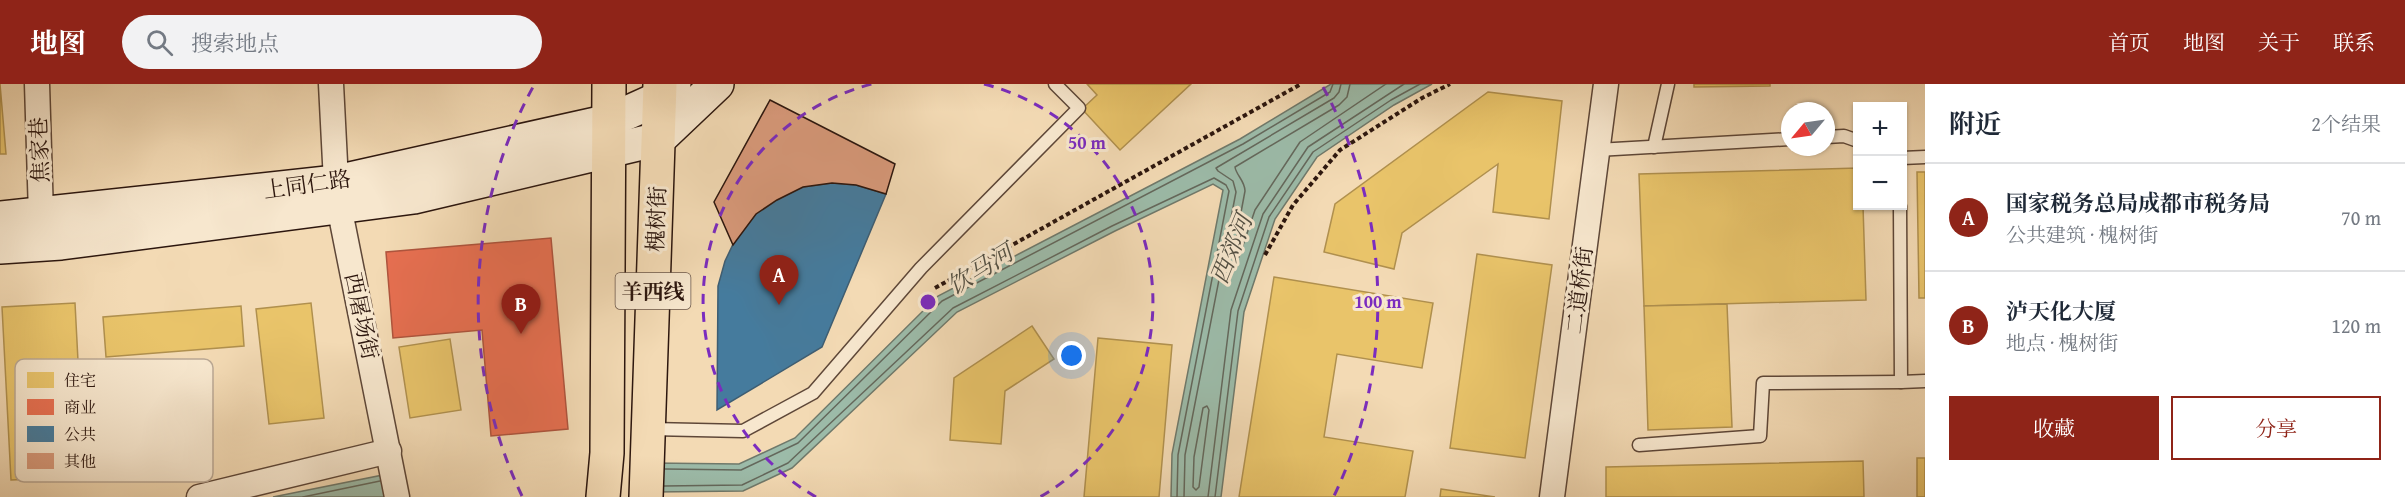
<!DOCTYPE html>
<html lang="zh">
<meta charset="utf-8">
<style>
:root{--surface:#fff;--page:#f2f2f3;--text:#1f2937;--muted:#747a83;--line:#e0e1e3;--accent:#8f2418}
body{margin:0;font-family:"Gentium Book Plus","Noto Serif SC",serif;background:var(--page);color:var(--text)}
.controls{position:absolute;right:18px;top:18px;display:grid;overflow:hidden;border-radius:0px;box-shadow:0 2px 4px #0004}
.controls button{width:54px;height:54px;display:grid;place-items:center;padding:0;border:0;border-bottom:2px solid var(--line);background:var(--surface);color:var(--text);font:30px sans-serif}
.compass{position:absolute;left:1781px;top:18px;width:54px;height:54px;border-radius:50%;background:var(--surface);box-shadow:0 2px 4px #0004;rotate:241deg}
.you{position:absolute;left:1072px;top:272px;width:21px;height:21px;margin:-15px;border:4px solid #fff;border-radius:50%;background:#1a73e8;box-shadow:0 0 0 9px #1a73e833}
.badge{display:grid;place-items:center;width:39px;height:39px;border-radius:50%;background:var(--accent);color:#fff;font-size:20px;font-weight:700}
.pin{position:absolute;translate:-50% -50px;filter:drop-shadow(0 2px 3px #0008)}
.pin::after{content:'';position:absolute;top:32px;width:21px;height:18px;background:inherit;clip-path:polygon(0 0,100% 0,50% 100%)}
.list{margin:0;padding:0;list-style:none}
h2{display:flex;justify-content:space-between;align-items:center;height:78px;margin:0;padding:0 24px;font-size:26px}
h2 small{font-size:20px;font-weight:400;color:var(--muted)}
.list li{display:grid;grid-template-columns:39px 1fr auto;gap:18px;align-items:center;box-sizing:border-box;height:108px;padding:0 24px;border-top:2px solid var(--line)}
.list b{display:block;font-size:22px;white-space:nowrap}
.list p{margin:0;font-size:20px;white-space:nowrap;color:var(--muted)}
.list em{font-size:20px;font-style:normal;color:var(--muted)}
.actions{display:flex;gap:12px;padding:18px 24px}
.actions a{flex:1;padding:14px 0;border:2px solid var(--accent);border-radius:0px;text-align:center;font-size:21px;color:var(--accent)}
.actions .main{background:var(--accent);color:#fff}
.icon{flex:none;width:33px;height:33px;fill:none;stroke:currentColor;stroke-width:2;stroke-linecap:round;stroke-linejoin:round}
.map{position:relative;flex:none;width:1925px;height:413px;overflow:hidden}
header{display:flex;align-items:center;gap:36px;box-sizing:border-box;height:84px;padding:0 30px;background:var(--accent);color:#fff}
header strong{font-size:28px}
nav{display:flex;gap:33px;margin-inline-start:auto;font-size:21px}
.search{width:420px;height:54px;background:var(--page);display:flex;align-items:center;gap:15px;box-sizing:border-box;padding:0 21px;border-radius:33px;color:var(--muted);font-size:22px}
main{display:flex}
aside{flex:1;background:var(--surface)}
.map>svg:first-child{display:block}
.water{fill:#9cbba9;stroke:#6f796b;stroke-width:1.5}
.homes{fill:#e9c46a;stroke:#b0904e;stroke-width:1.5}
.shops{fill:#e76f51;stroke:#af543d;stroke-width:1.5}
.public{fill:#457b9d;stroke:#3e5d72;stroke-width:1.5}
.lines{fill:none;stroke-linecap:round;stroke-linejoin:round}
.shore{stroke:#64685c;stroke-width:1.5}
.building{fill:#d8997a;stroke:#2c160e;stroke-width:1.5}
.lane-casing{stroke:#5e4738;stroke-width:15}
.street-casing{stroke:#5e4738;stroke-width:27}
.secondary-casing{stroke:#2c160e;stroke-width:36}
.primary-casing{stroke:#2c160e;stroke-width:36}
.path{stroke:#2c160e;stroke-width:4;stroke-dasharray:4.5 3;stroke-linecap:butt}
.lane{stroke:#f7e7ce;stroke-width:12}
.street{stroke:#f7e7ce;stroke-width:24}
.secondary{stroke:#f7e7ce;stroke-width:33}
.primary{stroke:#f3dab4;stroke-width:33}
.ring{fill:none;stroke:#7b2cbf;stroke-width:3;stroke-dasharray:10 8}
.labels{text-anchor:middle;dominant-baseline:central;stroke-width:6;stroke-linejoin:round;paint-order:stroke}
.shield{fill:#f7e7ce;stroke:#695548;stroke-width:1.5}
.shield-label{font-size:21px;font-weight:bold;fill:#2c160e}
.street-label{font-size:22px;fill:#2c160e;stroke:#f7e7ce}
.water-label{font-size:24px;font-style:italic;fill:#535044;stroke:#f7e7ce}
.key{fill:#f7e7ce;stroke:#baa894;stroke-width:1.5}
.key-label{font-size:16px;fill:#2c160e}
.centre{fill:#7b2cbf;stroke:#f7e7ce;stroke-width:3}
.ring-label{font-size:18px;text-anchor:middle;font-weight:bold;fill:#7b2cbf;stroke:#f7e7ce;stroke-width:6;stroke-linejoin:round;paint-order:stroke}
</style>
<header>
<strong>地图</strong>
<div class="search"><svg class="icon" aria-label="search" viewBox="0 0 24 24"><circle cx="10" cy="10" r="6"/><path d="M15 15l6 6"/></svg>搜索地点</div>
<nav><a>首页</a><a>地图</a><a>关于</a><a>联系</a></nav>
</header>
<main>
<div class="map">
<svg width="1925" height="413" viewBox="0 0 1925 413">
<rect width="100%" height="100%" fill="#f3dab4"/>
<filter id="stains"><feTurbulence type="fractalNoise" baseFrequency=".00333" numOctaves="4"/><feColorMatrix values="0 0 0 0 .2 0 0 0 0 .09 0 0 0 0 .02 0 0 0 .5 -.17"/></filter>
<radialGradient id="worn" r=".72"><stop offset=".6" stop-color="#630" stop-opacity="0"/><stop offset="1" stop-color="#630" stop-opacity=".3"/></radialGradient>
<g class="water">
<polygon points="1331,0 1432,0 1394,21 1317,73 1275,135 1244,228 1221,413 1171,413 1172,370 1223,106 1213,100 1115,147 957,228 792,384 743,407 654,408 653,379 739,380 795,354 938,212 1240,55"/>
<polygon points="388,390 391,413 273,413"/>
</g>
<g class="homes">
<polygon points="0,0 6,70 0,70"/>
<polygon points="1087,0 1191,0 1120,66 1082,25 1097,11"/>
<polygon points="1694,0 1770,0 1770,2 1694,3"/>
<polygon points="1488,8 1562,17 1549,135 1493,128 1498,80 1402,149 1394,185 1324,168 1335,120"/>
<polygon points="1858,84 1858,122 1863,122 1866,216 1644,222 1639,90"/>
<polygon points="1917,88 1925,88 1925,214 1919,214"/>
<polygon points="1477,170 1552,181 1525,374 1450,364"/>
<polygon points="1274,193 1433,219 1422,284 1337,270 1324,353 1413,367 1405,413 1239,413"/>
<polygon points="75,219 84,393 11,396 2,223"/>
<polygon points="311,219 324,334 269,340 256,225"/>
<polygon points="1727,220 1732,343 1648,346 1644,222"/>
<polygon points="241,222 244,262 106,273 103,233"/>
<polygon points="1032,242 1054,275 1005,307 1001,360 950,356 954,294"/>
<polygon points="1098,254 1172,261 1159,413 1084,413"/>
<polygon points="450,255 461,326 410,334 399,263"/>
<rect x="1917" y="374" width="8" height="39"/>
<polygon points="1863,377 1864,413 1606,413 1606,383"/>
<polygon points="1441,405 1495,413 1440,413"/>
</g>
<polygon class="shops" points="551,154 568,345 491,352 482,246 393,254 386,168"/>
<polygon class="public" points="832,99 856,101 886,110 822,263 717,326 718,202 725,177 737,152 756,130 777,116 803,103"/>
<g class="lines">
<g class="shore">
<path d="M1350,0l-3,13 -8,8 -104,62c1,8 10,14 10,24l-12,64 1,3 5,-1 16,-47 45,-68 86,-58"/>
<polygon points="1207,322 1209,326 1199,403 1196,406 1193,403 1194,373 1203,324"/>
<polyline points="665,385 741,386 798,359 942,217 1243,60 1330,8 1333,0"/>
<polyline points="664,402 742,401 788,379 953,224 1112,142 1214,94 1226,101 1229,107 1178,371 1177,413"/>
<polyline points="303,413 380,397"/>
<polyline points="1184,413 1185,371 1236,108 1233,97 1218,87 1216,84 1334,14 1339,8 1341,0"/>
<polyline points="1208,413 1231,226 1263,130 1308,63 1404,0"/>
<polyline points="1215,413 1238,227 1269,133 1313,68 1391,16 1420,0"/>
</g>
</g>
<polygon class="building" points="770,16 895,80 886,110 856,101 832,99 803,103 777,116 756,130 733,161 714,118"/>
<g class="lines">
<defs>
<g id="lane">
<polyline points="1826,53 1844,52 1858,57"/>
<polyline points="1654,63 1668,0"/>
<polyline points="1597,66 1790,55"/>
<polyline points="1902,74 1925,73"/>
<polyline points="1900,122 1901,298 1925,297"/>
<polyline points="651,345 743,347 813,309 921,184 1079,24 1055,0"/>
<polyline points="1639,361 1760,352 1763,299 1901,298"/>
</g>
<g id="street">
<polyline points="37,0 41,131"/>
<polyline points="331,0 336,98 339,122 397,413"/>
<polyline points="199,413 389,367"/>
<polyline points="1552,413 1606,0"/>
</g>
<g id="secondary">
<polyline points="0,134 336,98 609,37 660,14 674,0"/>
<polyline points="0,163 61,159 414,113 659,55 717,0"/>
</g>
<g id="primary">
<polyline points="603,413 607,369 609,0"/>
<polyline points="646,413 660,0"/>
</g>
</defs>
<use href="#lane" class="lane-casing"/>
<use href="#street" class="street-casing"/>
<use href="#secondary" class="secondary-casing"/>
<use href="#primary" class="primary-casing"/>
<g class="path">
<polyline points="1265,171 1293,121 1340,66 1422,14 1450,0"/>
<polyline points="935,204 1301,0"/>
</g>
<use href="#lane" class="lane"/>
<use href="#street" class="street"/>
<use href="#secondary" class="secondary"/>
<use href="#primary" class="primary"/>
</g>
<g class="ring">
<path d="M816 413A225 225 0 0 1 872 0M984 0A225 225 0 0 1 1040 413"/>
<path d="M522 412A450 450 0 0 1 533 3M1323 3A450 450 0 0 1 1334 412"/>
</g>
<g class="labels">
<rect class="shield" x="615.5" y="189" width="75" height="36" rx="4.5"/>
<g class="shield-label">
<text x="653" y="207">羊西线</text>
</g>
<g class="street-label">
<text transform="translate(39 66) rotate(-92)">焦家巷</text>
<text transform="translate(307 100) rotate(-8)">上同仁路</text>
<text transform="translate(656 135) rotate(-88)">槐树街</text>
<text transform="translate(1579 206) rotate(-83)">二道桥街</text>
<text transform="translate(362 232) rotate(78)">西屠场街</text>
</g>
<g class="water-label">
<text transform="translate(1231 165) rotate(-68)">西郊河</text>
<text transform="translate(980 185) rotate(-32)">饮马河</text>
</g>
</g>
<rect x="15" y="275" width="198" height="123" rx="9" class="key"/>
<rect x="27" y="288" width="27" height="16" fill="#e9c46a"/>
<rect x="27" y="315" width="27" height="16" fill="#e76f51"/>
<rect x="27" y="342" width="27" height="16" fill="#457b9d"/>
<rect x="27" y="369" width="27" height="16" fill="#d8997a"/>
<g class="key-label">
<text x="64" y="302">住宅</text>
<text x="64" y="329">商业</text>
<text x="64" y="356">公共</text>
<text x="64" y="383">其他</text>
</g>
<circle cx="928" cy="218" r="9" class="centre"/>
<g class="ring-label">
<text x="1087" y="65">50 m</text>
<text x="1378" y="224">100 m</text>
</g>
<rect width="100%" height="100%" filter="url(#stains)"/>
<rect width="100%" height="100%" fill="url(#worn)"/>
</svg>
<div class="controls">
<button>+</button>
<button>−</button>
</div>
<svg class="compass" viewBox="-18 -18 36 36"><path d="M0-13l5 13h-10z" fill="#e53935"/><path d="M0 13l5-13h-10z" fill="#747a83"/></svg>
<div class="you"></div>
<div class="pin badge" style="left:779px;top:221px">A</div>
<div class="pin badge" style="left:521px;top:250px">B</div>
</div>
<aside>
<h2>附近<small>2个结果</small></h2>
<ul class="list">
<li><span class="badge">A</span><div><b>国家税务总局成都市税务局</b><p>公共建筑 · 槐树街</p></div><em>70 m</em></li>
<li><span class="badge">B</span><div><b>泸天化大厦</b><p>地点 · 槐树街</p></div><em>120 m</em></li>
</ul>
<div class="actions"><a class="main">收藏</a><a>分享</a></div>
</aside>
</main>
